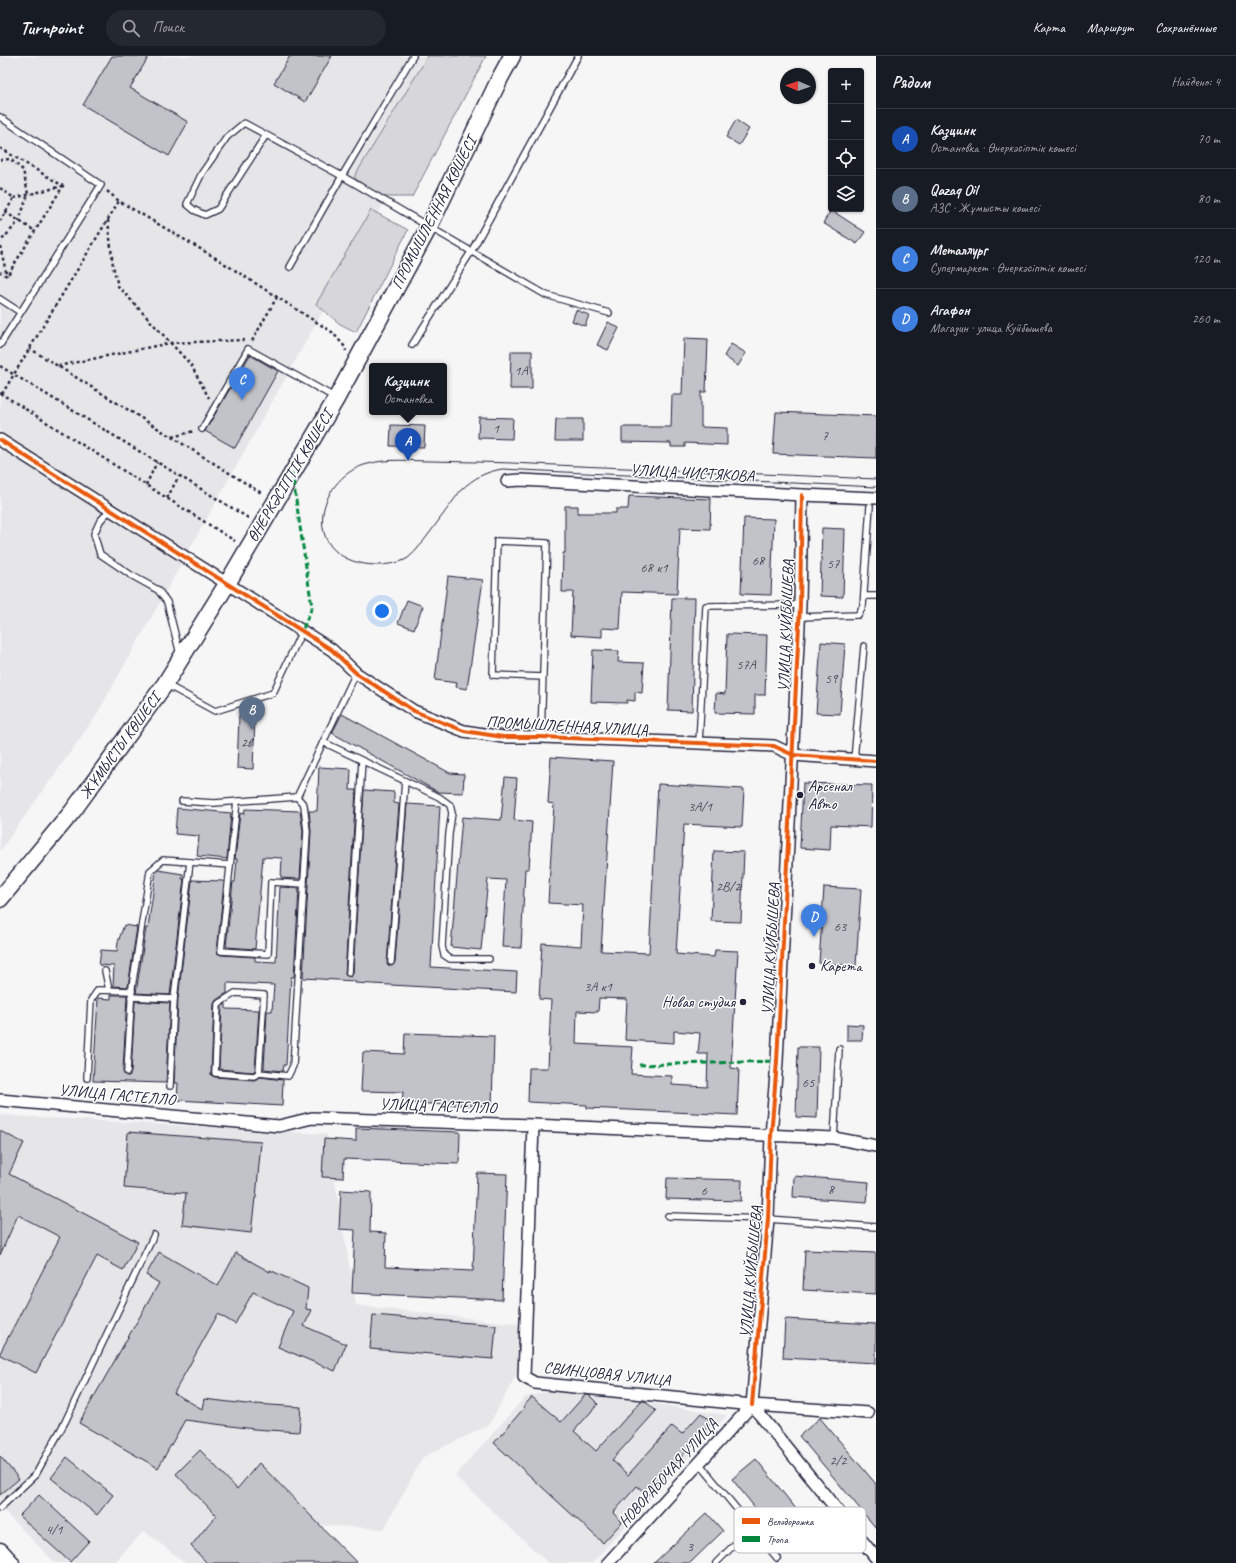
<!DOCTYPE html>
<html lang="ru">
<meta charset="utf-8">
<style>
:root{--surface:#171b24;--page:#242831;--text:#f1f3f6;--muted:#9ea1a6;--line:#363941;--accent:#9495a2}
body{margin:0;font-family:Caveat,sans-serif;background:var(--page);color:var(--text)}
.controls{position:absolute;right:12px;top:12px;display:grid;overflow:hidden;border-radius:4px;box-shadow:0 1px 3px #0004}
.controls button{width:36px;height:36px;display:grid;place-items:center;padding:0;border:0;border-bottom:1px solid var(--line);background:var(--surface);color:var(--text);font:20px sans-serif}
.compass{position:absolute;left:780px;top:12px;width:36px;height:36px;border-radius:50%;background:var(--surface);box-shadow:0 1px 3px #0004;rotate:272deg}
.you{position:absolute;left:382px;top:555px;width:14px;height:14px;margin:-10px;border:3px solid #fff;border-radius:50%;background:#1a73e8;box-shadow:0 0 0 6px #1a73e833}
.badge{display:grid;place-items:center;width:26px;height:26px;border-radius:50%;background:var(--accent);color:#fff;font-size:13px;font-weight:700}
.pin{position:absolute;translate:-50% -33px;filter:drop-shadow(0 1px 2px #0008)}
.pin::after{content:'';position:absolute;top:21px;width:14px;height:12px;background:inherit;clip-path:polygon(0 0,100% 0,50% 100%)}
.popup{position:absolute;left:369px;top:307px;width:78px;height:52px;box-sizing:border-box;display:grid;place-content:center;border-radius:4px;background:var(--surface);filter:drop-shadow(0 1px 3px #0005);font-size:13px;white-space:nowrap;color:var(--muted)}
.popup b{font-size:15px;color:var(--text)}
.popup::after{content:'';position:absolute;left:50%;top:100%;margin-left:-8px;border:8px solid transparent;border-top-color:var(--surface)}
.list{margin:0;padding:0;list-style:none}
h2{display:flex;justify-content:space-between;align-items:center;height:52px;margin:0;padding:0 16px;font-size:17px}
h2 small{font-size:13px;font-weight:400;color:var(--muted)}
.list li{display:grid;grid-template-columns:26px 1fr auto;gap:12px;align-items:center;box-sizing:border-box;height:60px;padding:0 16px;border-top:1px solid var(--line)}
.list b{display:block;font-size:15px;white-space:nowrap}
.list p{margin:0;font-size:13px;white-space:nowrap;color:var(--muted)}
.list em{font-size:13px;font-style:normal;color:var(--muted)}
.icon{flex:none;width:22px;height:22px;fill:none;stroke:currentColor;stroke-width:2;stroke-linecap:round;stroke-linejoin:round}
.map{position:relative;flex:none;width:876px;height:1507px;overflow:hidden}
header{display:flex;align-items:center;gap:24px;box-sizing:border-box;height:56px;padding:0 20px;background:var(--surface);border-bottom:1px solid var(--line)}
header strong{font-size:19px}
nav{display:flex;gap:22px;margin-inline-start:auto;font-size:14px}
.search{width:280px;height:36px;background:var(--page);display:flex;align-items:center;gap:10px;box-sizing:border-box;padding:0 14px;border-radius:22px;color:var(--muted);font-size:15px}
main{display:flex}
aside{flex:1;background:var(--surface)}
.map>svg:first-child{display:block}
.built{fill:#e6e6e9}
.green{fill:#d7d7db;stroke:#7c7c8b}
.building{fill:#c2c2c9;stroke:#22223b;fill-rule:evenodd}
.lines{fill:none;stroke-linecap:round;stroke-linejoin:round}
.service-casing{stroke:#22223b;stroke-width:8}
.minor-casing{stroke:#22223b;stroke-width:14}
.secondary-casing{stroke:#22223b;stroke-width:19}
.path{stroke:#22223b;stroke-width:2.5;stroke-dasharray:3 3;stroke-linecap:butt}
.service{stroke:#fff;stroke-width:5.5}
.minor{stroke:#fff;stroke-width:11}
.secondary{stroke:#fff;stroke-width:16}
.tram{stroke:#22223b;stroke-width:1}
.quiet{stroke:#00873e;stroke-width:3;stroke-dasharray:6 3;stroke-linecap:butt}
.cycleway-casing{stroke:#fff;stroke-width:6}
.cycleway{stroke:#e8590c;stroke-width:4}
.poi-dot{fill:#22223b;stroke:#fff;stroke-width:1.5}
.labels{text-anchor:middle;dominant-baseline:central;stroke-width:3;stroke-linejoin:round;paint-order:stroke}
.number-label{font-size:14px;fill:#4a4a5e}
.street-label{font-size:16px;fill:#22223b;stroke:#fff}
.poi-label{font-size:16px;fill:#22223b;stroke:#fff;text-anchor:start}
.key{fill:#fff;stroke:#bdbdc4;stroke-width:1}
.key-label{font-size:11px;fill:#22223b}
</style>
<header>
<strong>Turnpoint</strong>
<div class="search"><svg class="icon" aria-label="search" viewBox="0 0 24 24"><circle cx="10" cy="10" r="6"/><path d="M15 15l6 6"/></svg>Поиск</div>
<nav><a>Карта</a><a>Маршрут</a><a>Сохранённые</a></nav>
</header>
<main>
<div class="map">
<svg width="876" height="1507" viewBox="0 0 876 1507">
<rect width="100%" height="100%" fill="#f6f6f7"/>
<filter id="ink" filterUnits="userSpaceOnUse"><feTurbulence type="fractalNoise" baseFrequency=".025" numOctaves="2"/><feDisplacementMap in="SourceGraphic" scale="8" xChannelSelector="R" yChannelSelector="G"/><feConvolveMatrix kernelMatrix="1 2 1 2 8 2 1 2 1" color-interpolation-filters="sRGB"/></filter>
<g filter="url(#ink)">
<g class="built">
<polygon points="0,0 466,0 96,660 0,795"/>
<polygon points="0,1059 327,1078 356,1249 520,1268 520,1312 489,1369 423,1401 384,1473 304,1468 273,1507 185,1507 144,1475 114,1507 55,1507 0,1451"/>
<polygon points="551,1335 589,1338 727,1359 592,1507 548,1507 455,1420 525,1341"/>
</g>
<g class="green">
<polygon points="428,0 486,0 412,141 378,141 354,121"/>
<polygon points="371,154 408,174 356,276 340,268 316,248"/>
</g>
<g class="building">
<polygon points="112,0 149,0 130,32 188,66 169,100 83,49"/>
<polygon points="290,0 332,0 305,46 274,27"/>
<polygon points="736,64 749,73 739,89 726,81"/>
<polygon points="831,154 865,176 857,188 823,167"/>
<polygon points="576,254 589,259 585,270 572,265"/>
<polygon points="608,266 619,272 608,294 597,289"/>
<polygon points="684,282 708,283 706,336 701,336 701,371 727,372 727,389 685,387 685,391 671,391 671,387 622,386 622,371 671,371 672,339 682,339"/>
<polygon points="731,288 746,297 738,310 724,300"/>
<polygon points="511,295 532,295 532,333 510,333"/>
<polygon points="250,299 278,315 235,392 205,375"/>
<polygon points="776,356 876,360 876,402 773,398"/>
<polygon points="479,361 513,362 512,383 478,382"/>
<polygon points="556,363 583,363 583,385 555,385"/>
<polygon points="391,369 425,370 424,391 390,390"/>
<polygon points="629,440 711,443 710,473 680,472 677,538 622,536 620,573 602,572 602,581 571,579 573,536 562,536 563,497 565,497 565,450 578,450 578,457 616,457 616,453 628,453"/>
<polygon points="744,462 774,463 771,539 741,538"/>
<polygon points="822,472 845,473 843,541 820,540"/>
<polygon points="448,520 483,524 467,633 456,631 457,627 435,624"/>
<polygon points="672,542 695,542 692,655 668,654"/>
<polygon points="407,544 423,550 414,573 398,567"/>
<polygon points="727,578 767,579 765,639 755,639 755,658 715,657 716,637 725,638"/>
<polygon points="821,586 845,588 840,658 816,657"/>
<polygon points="593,594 619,595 618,606 644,607 642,637 635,636 635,645 627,644 627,647 591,646"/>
<polygon points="342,658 450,717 464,718 463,737 438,736 332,677"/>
<polygon points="239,659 255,660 253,713 237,712"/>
<path d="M551,701l62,4 -12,190 48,2 9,-169 86,5 -2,38 -58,-3 -8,130 38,3 1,-7 23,1 -7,117 8,1 -2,46 -150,-7v-3l-59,-3 1,-34h19l3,-68 -12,-1 3,-56 39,3 2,-41 -35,-2 6,-99 -6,-1zM599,942l28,1 -2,41 49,3v-12l26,2 -2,21h10l-1,33 -35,-2v-9l-41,-2 2,-27 -57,-3 1,-33 21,1z"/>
<polygon points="319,711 351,713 350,734 356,734 345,919 351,921 353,917 364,734 394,736 394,747 399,748 387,908 392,910 395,906 407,748 440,750 431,911 517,916 516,936 355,927 355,925 303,922 311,775 309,755 317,755"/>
<polygon points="505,721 517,722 514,764 532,766 529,813 525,813 521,892 502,891 506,824 488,823 481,894 451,891 462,761 501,764"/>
<polygon points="803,727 872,729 871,771 831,769 830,794 800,792"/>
<polygon points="177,752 231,757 227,803 197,800 199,780 175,778"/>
<polygon points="245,753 300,755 303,775 300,823 281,822 282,802 263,801 255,893 226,891 233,826 235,826 237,803 235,803 240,757 244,758"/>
<polygon points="714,795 744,796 741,866 711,865"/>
<polygon points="158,814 183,818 182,823 184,823 170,939 136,937 146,872 148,872 156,815"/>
<polygon points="192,824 224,825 217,897 221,899 255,901 255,905 276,906 280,831 299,832 294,921 291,921 286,1009 284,1009 283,1015 264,1013 267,955 272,955 274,929 227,927 227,937 216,944 214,948 211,1019 215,1021 254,1024 260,1021 283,1024 282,1050 177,1044 178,1027 174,1027 178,943"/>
<polygon points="824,831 861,833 856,910 819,907"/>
<polygon points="124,869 137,871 128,931 113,930 114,910 99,909 101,894 117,895 118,886"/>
<polygon points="111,939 127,939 123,1016 126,1020 129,1020 131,1016 135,945 170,947 166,1027 93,1025 98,942 111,943"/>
<polygon points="226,948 226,953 259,954 255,1014 253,1016 219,1013 222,950"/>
<polygon points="847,968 863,969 862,984 847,984"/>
<polygon points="405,977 494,980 492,1050 402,1047 403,1036 361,1035 363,996 404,998"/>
<polygon points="798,991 819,991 817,1062 796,1061"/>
<polygon points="356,1072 460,1076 459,1108 344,1103 343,1122 322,1121 324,1083 356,1085"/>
<polygon points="0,1075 24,1087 9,1118 138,1186 123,1214 97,1200 36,1317 0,1299 0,1297 60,1181 18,1159 0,1199"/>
<polygon points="128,1076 261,1086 256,1142 255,1142 251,1177 182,1169 186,1137 124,1132"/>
<polygon points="477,1117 507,1118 502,1244 352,1237 355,1174 339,1173 341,1134 371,1136 370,1176 386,1177 385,1211 473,1215"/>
<polygon points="794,1120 869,1126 867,1146 793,1141"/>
<polygon points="667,1122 742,1124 741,1145 666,1143"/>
<polygon points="805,1194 876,1197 876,1238 803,1234"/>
<polygon points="159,1196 218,1230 236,1197 270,1216 270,1214 308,1232 306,1253 312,1254 304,1270 346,1288 335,1315 278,1291 293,1255 253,1236 235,1268 218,1258 174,1337 202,1353 204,1343 255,1349 255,1348 301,1351 299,1376 254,1373 185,1364 158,1412 79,1367 159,1227 146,1219"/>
<polygon points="373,1259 496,1269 493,1303 370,1293"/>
<polygon points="785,1263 876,1268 876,1307 783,1302"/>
<polygon points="585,1339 589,1339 598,1348 574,1375 596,1395 641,1345 645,1345 656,1355 612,1404 628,1419 672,1370 682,1378 701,1357 712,1366 648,1439 637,1430 613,1457 622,1466 603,1487 494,1387 524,1352 523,1351 532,1341 561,1366"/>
<polygon points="820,1362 876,1428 876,1472 799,1380"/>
<polygon points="200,1394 237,1433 259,1407 357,1507 207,1507 191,1490 216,1459 176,1418"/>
<polygon points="0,1400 19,1423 0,1439"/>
<polygon points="67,1401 113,1439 97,1459 51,1422"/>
<polygon points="756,1403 805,1464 781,1484 732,1423"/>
<polygon points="39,1439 89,1485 70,1506 19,1460"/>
<polygon points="707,1457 723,1475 690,1507 654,1507"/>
</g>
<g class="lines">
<defs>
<g id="service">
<polyline points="0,61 101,129 0,289"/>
<polyline points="266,79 218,153 205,159 194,154 187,148 202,117 227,81 244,67 342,120 546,239 609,257"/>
<polyline points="290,211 342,120 413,0"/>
<polyline points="0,243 20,256"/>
<polyline points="412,289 471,196 578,0"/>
<polyline points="202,373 248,293 336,342"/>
<polyline points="110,454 100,465 94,478 100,498 131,519 158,534 167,546 180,598"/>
<polyline points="864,540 876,540"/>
<polyline points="799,561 858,559 863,550 870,450"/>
<polyline points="167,629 215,655 273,637 302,575"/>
<polyline points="541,681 547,487 497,485 493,619 543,621"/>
<polyline points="323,686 439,741 450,749 452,757 449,778 442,890 444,899 450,903 489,903"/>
<polyline points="699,687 706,550 800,549"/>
<polyline points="854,704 864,590"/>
<polyline points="182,745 214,747 297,741 356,617"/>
<polyline points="237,745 221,895 268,898 271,826 304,828"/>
<polyline points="391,906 405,725"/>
<polyline points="105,915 109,934"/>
<polyline points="349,917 362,705"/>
<polyline points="131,941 174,943 190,806"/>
<polyline points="127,1016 132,931 150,815 163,804 230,809"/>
<polyline points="259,1017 254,1020 215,1017 218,948 235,937 264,939 259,1017 288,1020 293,1010 307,775 304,749 297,741"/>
<polyline points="87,1022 91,944 98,934 132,935"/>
<polyline points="170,1030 174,943"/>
<polyline points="834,1082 839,993"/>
<polyline points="668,1160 768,1163 876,1171"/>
<polyline points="699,1407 777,1502"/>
<polyline points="0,1452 36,1418 65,1366 154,1179"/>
<polyline points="716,1507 751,1472"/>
</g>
<g id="minor">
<polyline points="0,384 302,575 332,594 356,617 414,655 464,675 503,681 541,681 774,690 793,699 876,705"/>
<polyline points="507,425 521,424 802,439 876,442"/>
<polyline points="0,1044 279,1070 312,1062 533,1069 834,1082 876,1090"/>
<polyline points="533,1069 524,1321 535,1327 752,1349 868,1357"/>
<polyline points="752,1349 768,1163 771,1080 777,1005 800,549 802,439"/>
<polyline points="752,1349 876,1502"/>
<polyline points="608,1507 752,1349"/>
</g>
<g id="secondary">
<polyline points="0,843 72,756 165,628 227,528 336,343 429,171 500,22 512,0"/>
<polyline points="0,1495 11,1507"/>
</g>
</defs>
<use href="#service" class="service-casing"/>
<use href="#minor" class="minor-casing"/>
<use href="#secondary" class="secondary-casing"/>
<g class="path">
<polyline points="0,92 63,130 7,220 0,216"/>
<polyline points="0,104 10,103 23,114 28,138 19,165 0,186"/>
<polyline points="0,132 14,142 0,165"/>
<polyline points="107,135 119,145 214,201 332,276 345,291 346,295"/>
<polyline points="14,142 63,130"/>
<polyline points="5,156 35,175"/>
<polyline points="108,164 113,210 118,230 191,309 209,342"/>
<polyline points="0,190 7,220"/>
<polyline points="252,285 277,241"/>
<polyline points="29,292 263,438"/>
<polyline points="0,310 250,463"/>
<polyline points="58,310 170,287 244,284"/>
<polyline points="0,337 235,485"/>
<polyline points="2,338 119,145"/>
<polyline points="172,381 194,375"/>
<polyline points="146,429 157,406"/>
<polyline points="167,442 179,420"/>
</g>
<use href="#service" class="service"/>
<use href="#minor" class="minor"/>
<use href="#secondary" class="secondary"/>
<path class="tram" d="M876,423c-114,-5 -228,-10 -343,-15 -34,-2 -68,-2 -102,-3 -21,0 -43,-3 -63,3 -23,5 -41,26 -45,49 -5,37 26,53 58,52 9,-1 19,-2 27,-7 9,-7 16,-18 23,-27 10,-14 20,-27 30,-41 13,-12 24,-18 41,-21l374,18"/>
<g class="quiet">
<polyline points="292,417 312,551 302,575"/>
<polyline points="639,1009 777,1005"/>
</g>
<defs>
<g id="cycleway">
<polyline points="0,384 302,575 332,594 356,617 414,655 464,675 503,681 541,681 774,690 793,699 876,705"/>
<polyline points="752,1349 768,1163 771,1080 777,1005 800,549 802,439"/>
</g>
</defs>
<use href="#cycleway" class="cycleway-casing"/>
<use href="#cycleway" class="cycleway"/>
</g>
</g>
<g class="poi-dot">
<circle cx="800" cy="739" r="4"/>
<circle cx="812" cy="910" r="4"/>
<circle cx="743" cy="946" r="4"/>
</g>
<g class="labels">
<g class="number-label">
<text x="521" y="314">1А</text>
<text x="496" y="372">1</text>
<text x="825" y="379">7</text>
<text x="758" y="504">68</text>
<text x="833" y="507">57</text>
<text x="654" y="511">68 к1</text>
<text x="746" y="608">57А</text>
<text x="831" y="622">59</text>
<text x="246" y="686">2в</text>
<text x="700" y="750">3А/1</text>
<text x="728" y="830">2В/2</text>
<text x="840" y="870">63</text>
<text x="598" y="930">3А к1</text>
<text x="808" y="1026">65</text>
<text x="831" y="1133">8</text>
<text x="704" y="1134">6</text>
<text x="838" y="1404">2/2</text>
<text x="54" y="1473">4/1</text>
<text x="690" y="1490">3</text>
</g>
<g class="street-label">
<text transform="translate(434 157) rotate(-63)">ПРОМЫШЛЕННАЯ КӨШЕСІ</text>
<text transform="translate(692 417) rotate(3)">УЛИЦА ЧИСТЯКОВА</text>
<text transform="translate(290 420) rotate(-59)">ӨНЕРКӘСІПТІК КӨШЕСІ</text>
<text transform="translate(786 570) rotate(-88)">УЛИЦА КУЙБЫШЕВА</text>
<text transform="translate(567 670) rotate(3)">ПРОМЫШЛЕННАЯ УЛИЦА</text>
<text transform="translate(120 690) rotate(-54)">ЖҰМЫСТЫ КӨШЕСІ</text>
<text transform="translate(771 893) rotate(-87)">УЛИЦА КУЙБЫШЕВА</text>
<text transform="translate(117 1039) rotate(5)">УЛИЦА ГАСТЕЛЛО</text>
<text transform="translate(438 1050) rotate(2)">УЛИЦА ГАСТЕЛЛО</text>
<text transform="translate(751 1216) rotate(-85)">УЛИЦА КУЙБЫШЕВА</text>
<text transform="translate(607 1318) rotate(6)">СВИНЦОВАЯ УЛИЦА</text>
<text transform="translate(668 1417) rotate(-48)">НОВОРАБОЧАЯ УЛИЦА</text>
</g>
<g class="poi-label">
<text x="808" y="730">Арсенал<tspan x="808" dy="18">Авто</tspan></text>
<text x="820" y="910">Карета</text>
<text x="735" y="946" text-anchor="end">Новая студия</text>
</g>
</g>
<rect x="734" y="1451" width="132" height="46" rx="6" class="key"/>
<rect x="742" y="1462" width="18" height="6" fill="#e8590c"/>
<rect x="742" y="1480" width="18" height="6" fill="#00873e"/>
<g class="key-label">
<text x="767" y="1469">Велодорожка</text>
<text x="767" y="1487">Тропа</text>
</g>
</svg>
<div class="controls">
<button>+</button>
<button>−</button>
<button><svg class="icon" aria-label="locate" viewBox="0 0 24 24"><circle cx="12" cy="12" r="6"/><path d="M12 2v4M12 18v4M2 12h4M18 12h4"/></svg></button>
<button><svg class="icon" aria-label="layers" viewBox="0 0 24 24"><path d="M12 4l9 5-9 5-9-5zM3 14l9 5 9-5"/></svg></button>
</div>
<svg class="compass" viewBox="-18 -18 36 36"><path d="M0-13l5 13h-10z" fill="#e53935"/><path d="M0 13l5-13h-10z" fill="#9ea1a6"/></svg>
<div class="you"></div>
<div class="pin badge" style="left:408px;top:405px;background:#1a4fb4">A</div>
<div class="popup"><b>Казцинк</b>Остановка</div>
<div class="pin badge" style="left:252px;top:674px;background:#5c6f8a">B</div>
<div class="pin badge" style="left:242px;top:344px;background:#3f7fe0">C</div>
<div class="pin badge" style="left:814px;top:881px;background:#3f7fe0">D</div>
</div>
<aside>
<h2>Рядом<small>Найдено: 4</small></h2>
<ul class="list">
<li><span class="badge" style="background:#1a4fb4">A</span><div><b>Казцинк</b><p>Остановка · Өнеркәсіптік көшесі</p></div><em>70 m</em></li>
<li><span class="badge" style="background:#5c6f8a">B</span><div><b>Qazaq Oil</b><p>АЗС · Жұмысты көшесі</p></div><em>80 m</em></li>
<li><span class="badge" style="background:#3f7fe0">C</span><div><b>Металлург</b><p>Супермаркет · Өнеркәсіптік көшесі</p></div><em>120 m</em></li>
<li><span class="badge" style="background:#3f7fe0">D</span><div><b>Агафон</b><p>Магазин · улица Куйбышева</p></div><em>260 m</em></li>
</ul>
</aside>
</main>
